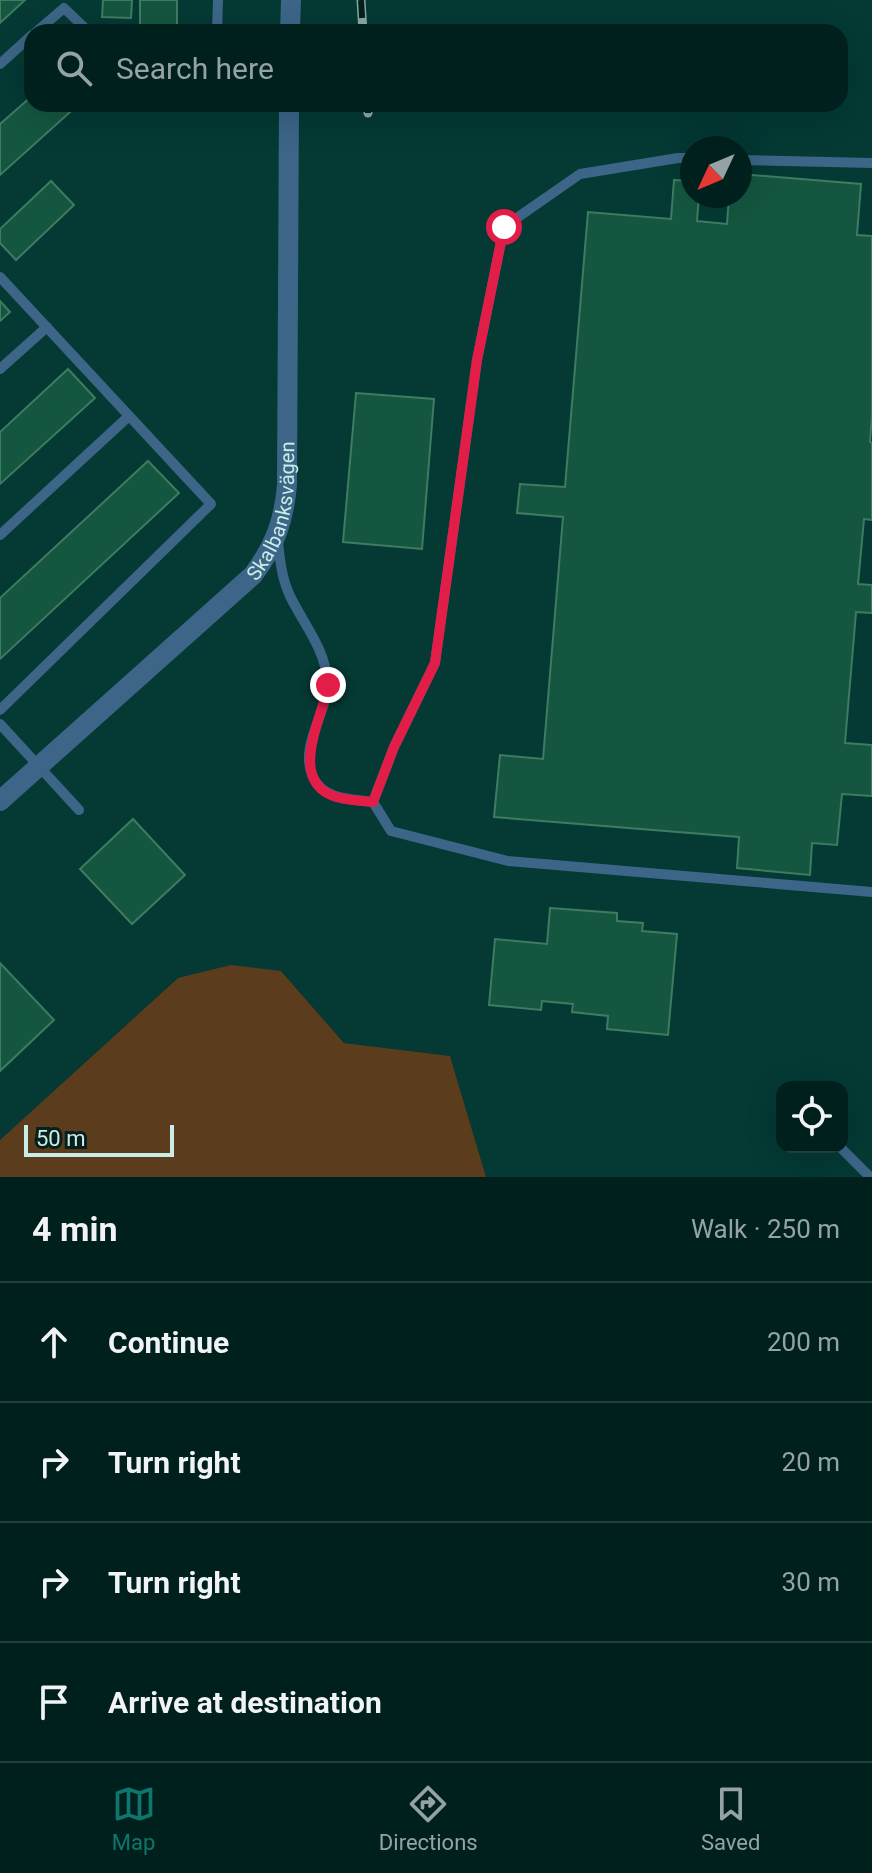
<!DOCTYPE html>
<meta charset="utf-8">
<style>
:root{--surface:#00201d;--page:#0a2826;--text:#f1f3f6;--muted:#95a3a4;--line:#223e3b;--accent:#0f766e}
body{margin:0;font-family:Roboto,sans-serif;background:var(--page);color:var(--text)}
.controls{position:absolute;right:24px;bottom:24px;display:grid;overflow:hidden;border-radius:16px;box-shadow:0 8px 32px #0002}
.controls button{width:72px;height:72px;display:grid;place-items:center;padding:0;border:0;border-bottom:2px solid var(--line);background:var(--surface);color:var(--text);font:40px sans-serif}
.compass{position:absolute;left:680px;top:136px;width:72px;height:72px;border-radius:50%;background:var(--surface);box-shadow:0 8px 32px #0002;rotate:226deg}
.scale{position:absolute;left:24px;bottom:20px;width:150px;box-sizing:border-box;padding-left:8px;border:4px solid #c9ede7;border-top:0;font-size:22px;line-height:28px;white-space:nowrap;color:#c9ede7;-webkit-text-stroke:6px #071f1d;paint-order:stroke}
.stop{position:absolute;width:24px;height:24px;margin:-18px;border:6px solid #e11d48;border-radius:50%;background:#fff}
.stop.end{background:#e11d48;border-color:#fff;box-shadow:0 2px 8px #0008}
.list{margin:0;padding:0;list-style:none}
h2{display:flex;justify-content:space-between;align-items:center;height:104px;margin:0;padding:0 32px;font-size:34px}
h2 small{font-size:26px;font-weight:400;color:var(--muted)}
.list li{display:grid;grid-template-columns:52px 1fr auto;gap:24px;align-items:center;box-sizing:border-box;height:120px;padding:0 32px;border-top:2px solid var(--line)}
.list b{display:block;font-size:30px;white-space:nowrap}
.list em{font-size:26px;font-style:normal;color:var(--muted)}
.icon{flex:none;width:44px;height:44px;fill:none;stroke:currentColor;stroke-width:2;stroke-linecap:round;stroke-linejoin:round}
.map{position:relative;flex:none;width:872px;height:1177px;overflow:hidden}
.search{position:absolute;background:var(--surface);box-shadow:0 8px 32px #0002;left:24px;right:24px;top:24px;height:88px;display:flex;align-items:center;gap:20px;box-sizing:border-box;padding:0 28px;border-radius:24px;color:var(--muted);font-size:30px}
.sheet{height:584px;background:var(--surface)}
nav{display:flex;justify-content:space-around;align-items:center;box-sizing:border-box;height:112px;border-top:2px solid var(--line);background:var(--surface);font-size:22px;color:var(--muted)}
nav a{display:grid;justify-items:center;gap:4px}
nav .on{color:var(--accent)}
.map>svg:first-child{display:block}
.built{fill:#043934;fill-rule:evenodd}
.green{fill:#5b3d1e}
.building{fill:#14563f;stroke:#3e7c62;stroke-width:2}
.lines{fill:none;stroke-linecap:round;stroke-linejoin:round}
.lane{stroke:#3c6587;stroke-width:10}
.street{stroke:#3c6587;stroke-width:20}
.rail-casing{stroke:#83a9a4;stroke-width:9}
.rail{stroke:#071f1d;stroke-width:6;stroke-dasharray:18;stroke-linecap:butt}
.route{stroke:#e11d48;stroke-width:10}
.labels{text-anchor:middle;dominant-baseline:central;stroke-width:7;stroke-linejoin:round;paint-order:stroke}
.street-label{font-size:20px;fill:#c9ede7;stroke:#071f1d}
</style>
<div class="map">
<svg width="872" height="1177" viewBox="0 0 872 1177">
<rect width="100%" height="100%" fill="#002b27"/>
<path class="built" d="M0,0h872v1177h-386l-36,-121 -106,-13 -63,-72 -103,7 -178,162zM32,32h808v72h-808zM692,148h48v48h-48zM782,1087h60v60h-60z"/>
<polygon class="green" points="231,965 281,971 344,1043 450,1056 486,1177 0,1177 0,1140 178,978"/>
<g class="building">
<polygon points="0,0 25,0 0,23"/>
<polygon points="103,0 132,0 131,18 102,17"/>
<rect x="140" y="0" width="37" height="32"/>
<polygon points="32,96 32,104 79,104 0,175 0,124"/>
<polygon points="740,174 861,184 857,235 872,236 872,415 870,442 872,443 872,520 864,519 858,584 872,585 872,613 856,612 845,743 872,745 872,796 842,794 837,845 812,843 810,875 737,868 739,837 494,817 500,755 543,759 563,517 517,513 520,484 565,487 588,212 671,219 674,180 692,181 692,196 699,196 697,221 727,224 729,196 740,196"/>
<polygon points="51,181 74,205 16,260 0,243 0,229"/>
<polygon points="0,301 10,312 0,321"/>
<polygon points="68,369 95,398 0,484 0,432"/>
<polygon points="356,393 434,399 422,549 343,542"/>
<polygon points="148,461 179,493 0,659 0,598"/>
<polygon points="133,819 185,875 132,924 80,869"/>
<polygon points="550,908 617,913 617,921 643,923 642,931 677,934 668,1035 607,1029 608,1016 572,1012 573,1004 542,1001 541,1010 489,1005 495,939 547,944"/>
<polygon points="0,963 54,1020 0,1071"/>
</g>
<g class="lines">
<g class="lane">
<polyline points="36,32 64,8 89,32"/>
<polyline points="217,32 218,0"/>
<polyline points="0,64 32,35"/>
<polyline points="692,158 678,158 580,174 504,227 477,360 435,663 394,747 373,802 391,831 508,861 872,892"/>
<polyline points="740,160 872,163"/>
<polyline points="0,277 211,504 0,710"/>
<polyline points="0,369 47,327"/>
<polyline points="0,535 129,416"/>
<path d="M278,542c2,19 4,37 12,54 13,27 36,54 37,85 2,32 -29,64 -14,96 11,23 38,22 60,25"/>
<polyline points="0,724 79,810"/>
<polyline points="840,1147 870,1177"/>
</g>
<g class="street">
<polyline points="290,32 291,0"/>
<path id="s1" d="M0,801l253,-226c22,-29 31,-55 34,-90l2,-381"/>
</g>
<defs>
<g id="rail">
<polyline points="361,0 363,32"/>
<polyline points="368,104 368,113"/>
</g>
</defs>
<use href="#rail" class="rail-casing"/>
<use href="#rail" class="rail"/>
</g>
<g class="lines">
<path class="route" d="M328,685c-5,32 -42,96 8,112 11,3 25,4 37,5l21,-55 41,-84 42,-303 27,-133"/>
</g>
<g class="labels">
<g class="street-label">
<text stroke="none"><textPath href="#s1" startOffset="408">Skalbanksvägen</textPath></text>
</g>
</g>
</svg>
<div class="controls">
<button><svg class="icon" aria-label="locate" viewBox="0 0 24 24"><circle cx="12" cy="12" r="6"/><path d="M12 2v4M12 18v4M2 12h4M18 12h4"/></svg></button>
</div>
<svg class="compass" viewBox="-18 -18 36 36"><path d="M0-13l5 13h-10z" fill="#e53935"/><path d="M0 13l5-13h-10z" fill="#95a3a4"/></svg>
<div class="scale">50 m</div>
<div class="stop" style="left:504px;top:227px"></div>
<div class="stop end" style="left:328px;top:685px"></div>
<div class="search"><svg class="icon" aria-label="search" viewBox="0 0 24 24"><circle cx="10" cy="10" r="6"/><path d="M15 15l6 6"/></svg>Search here</div>
</div>
<section class="sheet">
<h2>4 min<small>Walk · 250 m</small></h2>
<ul class="list">
<li><svg class="icon" aria-label="ahead" viewBox="0 0 24 24"><path d="M12 20V5M6 11l6-6 6 6"/></svg><div><b>Continue</b></div><em>200 m</em></li>
<li><svg class="icon" aria-label="right" viewBox="0 0 24 24"><path d="M7 20v-9h11M14 6l5 5-5 5"/></svg><div><b>Turn right</b></div><em>20 m</em></li>
<li><svg class="icon" aria-label="right" viewBox="0 0 24 24"><path d="M7 20v-9h11M14 6l5 5-5 5"/></svg><div><b>Turn right</b></div><em>30 m</em></li>
<li><svg class="icon" aria-label="arrive" viewBox="0 0 24 24"><path d="M6 21V4h12l-3 4 3 4H6"/></svg><div><b>Arrive at destination</b></div></li>
</ul>
</section>
<nav>
<a class="on"><svg class="icon" aria-label="map" viewBox="0 0 24 24"><path d="M3 6l6-2 6 2 6-2v14l-6 2-6-2-6 2zM9 4v14M15 6v14"/></svg>Map</a>
<a><svg class="icon" aria-label="directions" viewBox="0 0 24 24"><path d="M12 3l9 9-9 9-9-9zM9 14v-3h6M13 9l2 2-2 2"/></svg>Directions</a>
<a><svg class="icon" aria-label="saved" viewBox="0 0 24 24"><path d="M7 4h10v16l-5-4-5 4z"/></svg>Saved</a>
</nav>
